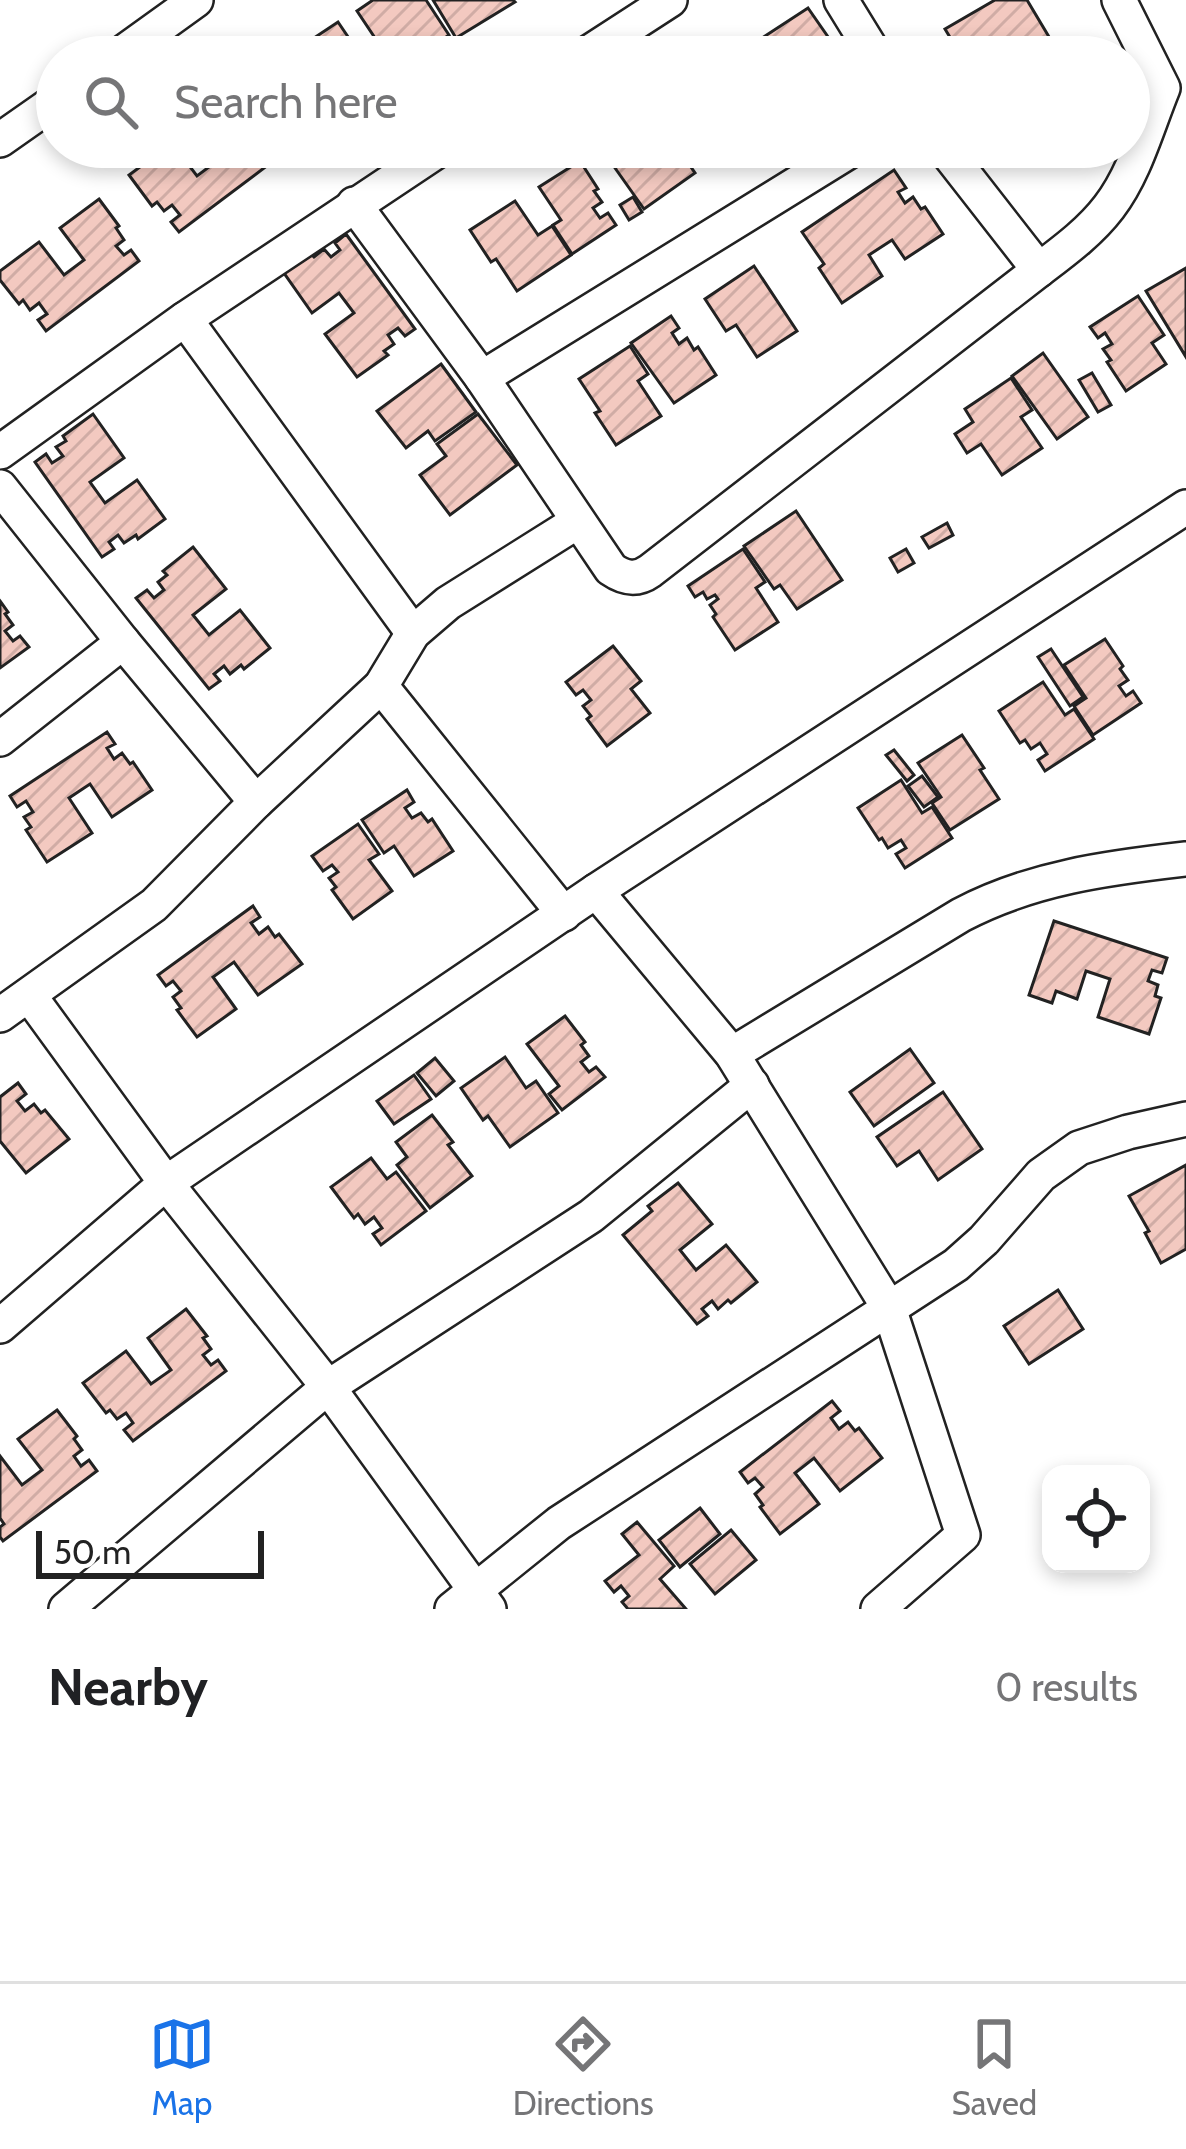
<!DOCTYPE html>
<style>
:root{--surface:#fff;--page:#f2f2f2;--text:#202124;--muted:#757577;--line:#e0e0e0;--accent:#1a73e8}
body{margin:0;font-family:Cabin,sans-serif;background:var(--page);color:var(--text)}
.controls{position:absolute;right:36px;bottom:36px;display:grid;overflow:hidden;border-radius:24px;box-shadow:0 6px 18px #0003}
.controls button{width:108px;height:108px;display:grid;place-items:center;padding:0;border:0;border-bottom:3px solid var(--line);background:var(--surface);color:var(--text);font:60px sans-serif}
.scale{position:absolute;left:36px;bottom:30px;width:228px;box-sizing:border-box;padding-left:12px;border:6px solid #222;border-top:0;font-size:33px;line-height:42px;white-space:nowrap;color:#222;-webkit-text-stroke:9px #fff;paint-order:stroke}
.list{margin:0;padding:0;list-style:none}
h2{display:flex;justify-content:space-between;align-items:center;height:156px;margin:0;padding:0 48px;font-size:51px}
h2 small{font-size:39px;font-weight:400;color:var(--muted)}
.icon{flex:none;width:66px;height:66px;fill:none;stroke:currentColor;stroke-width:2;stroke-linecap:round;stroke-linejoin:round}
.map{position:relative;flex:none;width:1186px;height:1609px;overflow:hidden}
.search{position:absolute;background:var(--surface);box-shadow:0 6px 18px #0003;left:36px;right:36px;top:36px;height:132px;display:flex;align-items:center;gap:30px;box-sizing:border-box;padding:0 42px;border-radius:66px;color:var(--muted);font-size:45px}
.sheet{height:372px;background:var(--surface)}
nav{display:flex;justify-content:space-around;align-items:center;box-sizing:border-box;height:168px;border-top:3px solid var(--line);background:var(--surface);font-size:33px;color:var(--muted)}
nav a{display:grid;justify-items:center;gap:6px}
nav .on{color:var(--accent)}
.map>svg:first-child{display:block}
.building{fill:url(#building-hatch);stroke:#222;stroke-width:3}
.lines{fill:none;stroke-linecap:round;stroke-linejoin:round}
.minor-casing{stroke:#222;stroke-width:38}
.minor{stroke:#fff;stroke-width:33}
</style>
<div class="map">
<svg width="1186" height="1609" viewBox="0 0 1186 1609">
<defs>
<pattern id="building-hatch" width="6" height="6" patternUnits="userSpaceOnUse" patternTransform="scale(3)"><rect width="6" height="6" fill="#f3c9c0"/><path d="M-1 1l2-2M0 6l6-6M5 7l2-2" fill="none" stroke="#d0aca5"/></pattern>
</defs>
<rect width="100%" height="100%" fill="#fff"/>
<g class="building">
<polygon points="373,0 426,0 449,35 416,57 374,57 368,48 377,41 357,11"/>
<polygon points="433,0 513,0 515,2 456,38"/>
<polygon points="995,0 1027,0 1061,57 962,57 945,29"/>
<polygon points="808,8 833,44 828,47 835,57 775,57 762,38"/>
<polygon points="338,22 361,56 367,52 371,57 296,57 293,52"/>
<polygon points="167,147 175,147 197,176 217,161 207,147 250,147 257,157 264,151 272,162 179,232 171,222 180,215 172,205 164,211 157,202 152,206 129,175"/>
<polygon points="614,147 677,147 695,173 644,209 615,168 624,162"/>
<polygon points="580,161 598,189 594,191 602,202 593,208 600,218 608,213 616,225 572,254 553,225 561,220 539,187"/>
<polygon points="894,170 906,188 898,192 905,203 913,197 921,209 925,207 943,234 905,259 892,240 869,255 882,276 842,303 819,268 824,264 802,232"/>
<polygon points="633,197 642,212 629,220 620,205"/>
<polygon points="99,199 119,226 116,228 124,240 116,246 124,255 131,250 139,261 46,331 38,320 47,314 39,303 30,310 23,300 19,304 0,280 0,271 39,242 64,275 84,260 60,228"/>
<polygon points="515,201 538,235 552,226 571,255 517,291 496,259 491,262 470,230"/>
<polygon points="346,234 415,329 405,336 398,328 388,335 394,344 384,351 388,355 357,377 325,334 354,313 339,293 312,313 284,273 311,254 314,257 324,249 331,257 340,250 335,243"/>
<polygon points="754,266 797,331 757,357 736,325 726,331 705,299"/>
<polygon points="1186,268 1186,357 1146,291"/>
<polygon points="1138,296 1164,335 1152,343 1166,364 1126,391 1107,362 1111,360 1103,349 1112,344 1105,333 1098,338 1090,327"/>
<polygon points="671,316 679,328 672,333 679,344 687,338 694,350 698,347 716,375 674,403 631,343"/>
<polygon points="630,346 648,374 638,381 661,416 616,445 595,413 600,411 579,379"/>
<polygon points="1043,353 1088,417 1057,439 1012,376"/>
<polygon points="441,364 476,412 435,441 428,431 406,448 377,411"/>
<polygon points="1092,373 1111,405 1098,412 1079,380"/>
<polygon points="1011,378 1032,410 1021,417 1042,448 1002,475 981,444 967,453 955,434 973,422 965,409"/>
<polygon points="93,414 124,458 90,482 105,503 137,480 165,519 138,539 136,535 124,543 118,535 109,542 114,549 102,557 35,462 46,454 52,463 63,456 56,447 66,441 63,436"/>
<polygon points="478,414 517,465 450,515 420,475 446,456 437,444"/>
<polygon points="796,511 842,580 797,609 780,585 774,589 744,546"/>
<polygon points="947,523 953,535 929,548 922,537"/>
<polygon points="193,547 226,589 193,615 209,635 240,610 270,648 244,669 241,665 230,674 224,666 214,674 220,681 209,689 136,598 147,590 154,598 164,590 158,582 167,575 163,571"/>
<polygon points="743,549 765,582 756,588 778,622 735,650 713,617 716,614 710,605 718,599 715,595 707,599 703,592 695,597 688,586"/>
<polygon points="906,549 914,563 898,572 890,558"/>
<polygon points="0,601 8,612 5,614 13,625 5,631 13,641 20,636 29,647 0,668"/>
<polygon points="1105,639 1123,666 1120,669 1128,680 1119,686 1126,696 1133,691 1141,703 1093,735 1074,706 1086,698 1064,665"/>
<polygon points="613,646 641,681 631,689 650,713 607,746 587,719 591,716 583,706 591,700 583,690 576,695 566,682"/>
<polygon points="1051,649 1083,697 1070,706 1038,657"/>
<polygon points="1043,682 1065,715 1074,709 1094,739 1045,771 1038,760 1047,754 1040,743 1031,749 1025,740 1020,743 999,711"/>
<polygon points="107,732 115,744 107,748 114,759 122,753 130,764 133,762 152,790 112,817 90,784 69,798 92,833 47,862 26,830 31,827 24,817 33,812 26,801 17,807 10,796"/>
<polygon points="962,735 984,768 980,770 999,799 950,830 932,803 941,797 918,763"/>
<polygon points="894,750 914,775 907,781 886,755"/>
<polygon points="922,776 938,797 924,807 908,786"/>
<polygon points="901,780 922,813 932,807 952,838 905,868 896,854 906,848 901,840 888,848 882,838 879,840 858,808"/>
<polygon points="407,790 414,802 405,808 412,818 421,813 428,822 432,819 453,851 414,876 394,846 384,853 362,820"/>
<polygon points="358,824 379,854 369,860 392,891 353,919 332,890 336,887 329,878 338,872 332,865 323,871 312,856"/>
<polygon points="253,906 260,917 251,923 259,934 268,927 275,937 279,934 302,964 258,995 234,962 213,977 236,1009 197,1037 177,1010 181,1008 173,997 181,991 173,981 166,986 158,975"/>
<polygon points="1054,921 1167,958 1162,973 1152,970 1148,981 1158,985 1155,996 1161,998 1149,1034 1098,1017 1110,979 1086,971 1077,999 1056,991 1052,1003 1029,995"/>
<polygon points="565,1016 585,1042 581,1045 589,1056 581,1062 589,1072 596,1067 605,1077 562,1110 549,1094 559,1086 527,1044"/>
<polygon points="910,1049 934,1083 874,1126 850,1092"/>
<polygon points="505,1057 526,1088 536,1081 558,1113 510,1147 488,1116 483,1120 461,1088"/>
<polygon points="435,1058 454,1081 436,1096 417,1073"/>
<polygon points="414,1075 431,1099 394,1124 377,1101"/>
<polygon points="18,1083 26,1094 17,1101 25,1111 34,1104 41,1113 45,1110 69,1139 26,1173 0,1141 0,1097"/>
<polygon points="943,1092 982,1149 938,1180 919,1151 897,1166 877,1137"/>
<polygon points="432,1115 453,1142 448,1145 472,1176 430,1208 397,1165 407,1157 396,1142"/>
<polygon points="371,1158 387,1179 396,1172 426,1211 381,1245 373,1234 382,1228 374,1217 365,1224 358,1214 354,1218 331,1187"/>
<polygon points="1186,1165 1186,1249 1161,1263 1145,1233 1149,1231 1129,1196"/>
<polygon points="678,1183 712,1224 680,1250 696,1270 726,1245 757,1282 731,1303 728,1300 718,1309 712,1301 702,1309 708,1316 697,1324 623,1235 652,1211 648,1206"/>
<polygon points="1058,1290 1083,1329 1029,1364 1004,1326"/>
<polygon points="186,1309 207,1336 203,1338 211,1349 203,1355 211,1365 218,1360 226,1371 133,1441 124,1430 133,1423 126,1413 117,1419 110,1410 106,1413 83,1383 126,1351 151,1384 171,1370 148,1338"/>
<polygon points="832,1401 840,1411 831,1418 839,1429 848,1422 855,1431 859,1428 882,1458 840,1491 814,1458 795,1473 819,1504 780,1534 760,1507 763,1505 755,1494 763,1487 755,1478 748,1483 740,1472"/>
<polygon points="57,1410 77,1436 74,1439 82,1450 74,1456 81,1466 89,1460 97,1471 3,1541 0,1537 0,1527 4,1524 0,1518 0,1456 22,1485 42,1470 18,1439"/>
<polygon points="700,1508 720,1534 680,1567 659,1540"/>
<polygon points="637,1522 674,1566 660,1579 686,1609 628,1609 622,1602 629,1596 621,1586 614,1592 605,1581 639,1555 622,1534"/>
<polygon points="731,1530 756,1560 715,1594 690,1564"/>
</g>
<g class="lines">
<defs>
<g id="minor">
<polyline points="841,0 876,57"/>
<polyline points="117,57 196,0"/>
<polyline points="582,57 670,0"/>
<polyline points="0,140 57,100"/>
<polyline points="943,147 1039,270"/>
<path d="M354,204l128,174 129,191c13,9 25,12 39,2l389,-301c25,-19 51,-38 70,-63 26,-34 38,-80 54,-119l-44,-88"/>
<polyline points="185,319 413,633"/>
<polyline points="482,378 856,147"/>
<polyline points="0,452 185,319 443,147"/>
<polyline points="0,487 123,642 256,802"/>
<polyline points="381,686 564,914"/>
<polyline points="0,739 123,642"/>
<polyline points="596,891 732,1054 889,1308 963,1535 878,1609"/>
<polyline points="29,995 166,1183 328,1387 489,1609"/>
<polyline points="0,1015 154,905 256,802 381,686 413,633 448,603 577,522"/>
<path d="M732,1054l229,-139c70,-37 146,-47 225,-56"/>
<polyline points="0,1326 166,1183 596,891 1186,507"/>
<polyline points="66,1609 328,1387 591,1216 752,1085"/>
<polyline points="452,1609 559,1523 956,1265 984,1240 1041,1175 1079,1148 1128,1132 1186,1119"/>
</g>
</defs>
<use href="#minor" class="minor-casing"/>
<use href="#minor" class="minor"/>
</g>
</svg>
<div class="controls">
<button><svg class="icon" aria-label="locate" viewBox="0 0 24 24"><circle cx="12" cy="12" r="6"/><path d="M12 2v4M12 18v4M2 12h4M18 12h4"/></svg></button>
</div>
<div class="scale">50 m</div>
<div class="search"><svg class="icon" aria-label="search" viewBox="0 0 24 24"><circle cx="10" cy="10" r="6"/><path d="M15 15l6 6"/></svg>Search here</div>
</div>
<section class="sheet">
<h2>Nearby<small>0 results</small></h2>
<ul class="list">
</ul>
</section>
<nav>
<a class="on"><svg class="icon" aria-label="map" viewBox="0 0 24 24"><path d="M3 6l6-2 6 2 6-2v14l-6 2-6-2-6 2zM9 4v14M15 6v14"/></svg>Map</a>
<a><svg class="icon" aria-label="directions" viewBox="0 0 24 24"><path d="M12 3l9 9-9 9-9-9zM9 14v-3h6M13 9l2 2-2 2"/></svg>Directions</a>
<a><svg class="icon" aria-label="saved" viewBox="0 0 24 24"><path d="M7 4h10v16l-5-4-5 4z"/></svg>Saved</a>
</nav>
